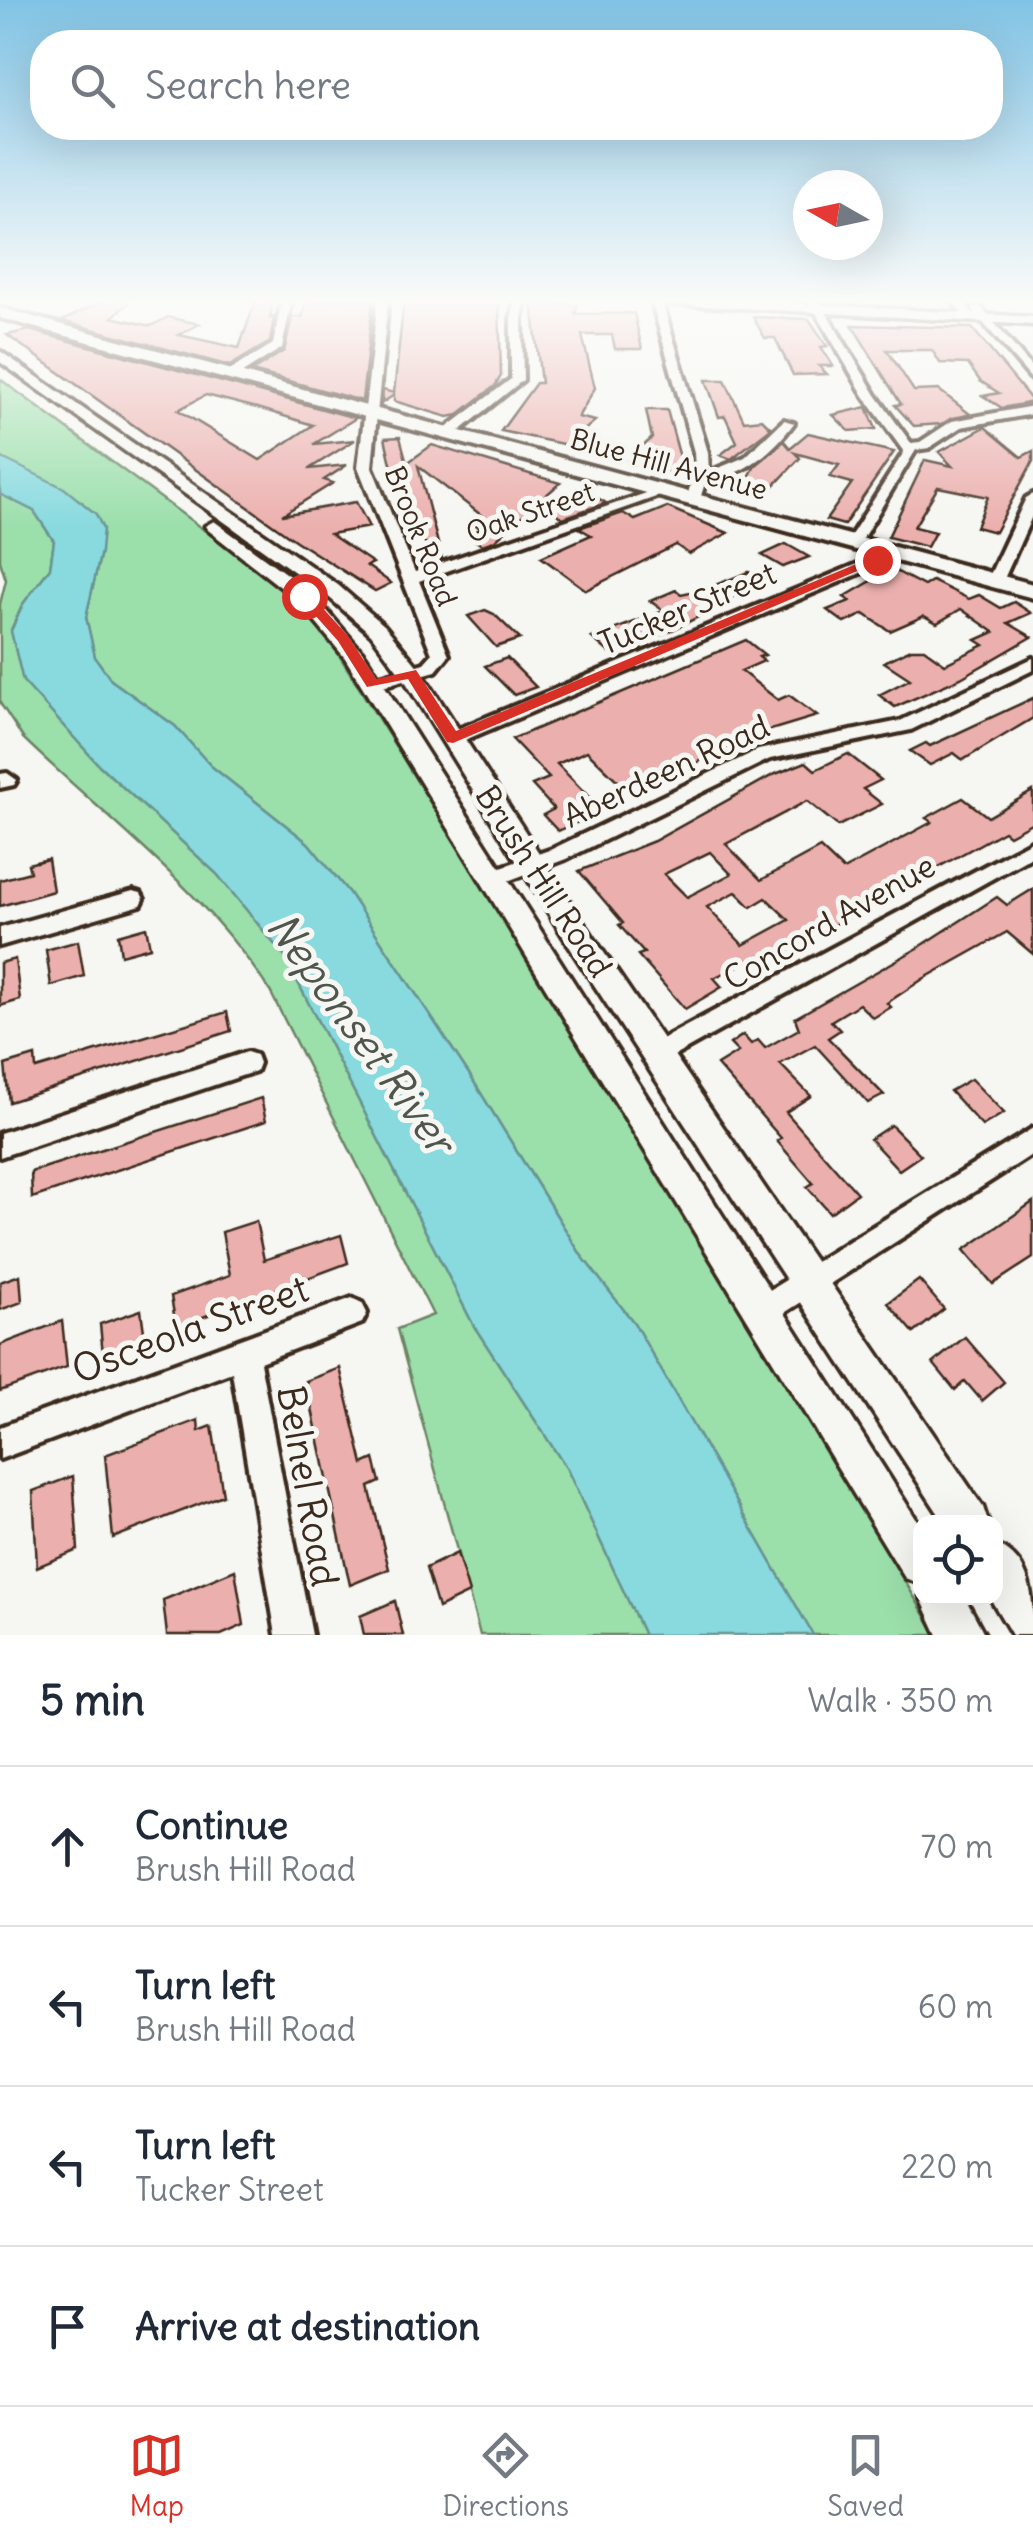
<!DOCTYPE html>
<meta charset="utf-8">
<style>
:root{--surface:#fff;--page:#f6f6f7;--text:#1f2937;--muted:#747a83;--line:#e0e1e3;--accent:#d93025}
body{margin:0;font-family:Delius,sans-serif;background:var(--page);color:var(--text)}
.controls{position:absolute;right:30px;bottom:30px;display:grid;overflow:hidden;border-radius:20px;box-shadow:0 10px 40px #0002}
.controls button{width:90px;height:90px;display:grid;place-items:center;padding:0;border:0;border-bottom:2px solid var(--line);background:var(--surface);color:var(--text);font:50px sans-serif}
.compass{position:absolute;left:793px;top:170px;width:90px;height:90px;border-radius:50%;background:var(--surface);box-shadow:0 10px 40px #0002;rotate:279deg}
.stop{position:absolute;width:30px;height:30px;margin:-22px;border:8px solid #d93025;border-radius:50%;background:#fff}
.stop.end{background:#d93025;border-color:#fff;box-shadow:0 2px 10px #0008}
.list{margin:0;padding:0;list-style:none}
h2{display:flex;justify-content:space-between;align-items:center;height:130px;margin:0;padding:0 40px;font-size:42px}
h2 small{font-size:32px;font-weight:400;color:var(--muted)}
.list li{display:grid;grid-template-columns:65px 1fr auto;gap:30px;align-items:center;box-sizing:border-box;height:160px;padding:0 40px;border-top:2px solid var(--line)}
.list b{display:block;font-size:38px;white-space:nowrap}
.list p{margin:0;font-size:32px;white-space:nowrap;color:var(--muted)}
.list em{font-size:32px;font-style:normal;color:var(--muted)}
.icon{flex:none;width:55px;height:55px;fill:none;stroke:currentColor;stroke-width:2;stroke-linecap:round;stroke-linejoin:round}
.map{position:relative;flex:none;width:1033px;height:1635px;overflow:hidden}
.search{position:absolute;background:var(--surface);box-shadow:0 10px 40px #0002;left:30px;right:30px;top:30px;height:110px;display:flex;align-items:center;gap:25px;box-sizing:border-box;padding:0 35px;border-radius:40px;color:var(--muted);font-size:38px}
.sheet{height:770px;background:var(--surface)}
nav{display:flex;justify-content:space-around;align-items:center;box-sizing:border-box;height:140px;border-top:2px solid var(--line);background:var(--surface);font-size:28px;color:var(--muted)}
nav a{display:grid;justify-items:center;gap:5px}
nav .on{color:var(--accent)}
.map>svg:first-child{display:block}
.green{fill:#9bdfab;stroke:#6b8464;stroke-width:2.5}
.water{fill:#88dadf;stroke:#699492;stroke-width:2.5}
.building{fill:#ebb0ae;stroke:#3b2a1e;stroke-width:2.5;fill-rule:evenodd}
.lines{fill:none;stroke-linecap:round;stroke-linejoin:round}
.minor-casing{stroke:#3b2a1e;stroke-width:8}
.major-casing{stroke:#3b2a1e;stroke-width:7}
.highway-casing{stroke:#3b2a1e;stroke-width:8}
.minor{fill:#f6f6f2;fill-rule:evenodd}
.major{fill:#f6f6f2;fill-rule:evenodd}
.highway{fill:#f6f6f2;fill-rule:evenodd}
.route{fill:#d93025}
.labels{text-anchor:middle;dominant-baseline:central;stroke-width:10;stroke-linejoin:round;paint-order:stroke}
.far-street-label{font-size:28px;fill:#3b2a1e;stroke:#f6f6f2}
.street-label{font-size:32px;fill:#3b2a1e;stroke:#f6f6f2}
.near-street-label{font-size:38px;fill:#3b2a1e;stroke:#f6f6f2}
.near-water-label{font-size:42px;font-style:italic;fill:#4e564e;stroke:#f6f6f2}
</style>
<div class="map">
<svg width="1033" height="1635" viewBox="0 0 1033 1635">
<rect width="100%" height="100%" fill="#f6f6f2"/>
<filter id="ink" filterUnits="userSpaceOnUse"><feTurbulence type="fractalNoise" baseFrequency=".01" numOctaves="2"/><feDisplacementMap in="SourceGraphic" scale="20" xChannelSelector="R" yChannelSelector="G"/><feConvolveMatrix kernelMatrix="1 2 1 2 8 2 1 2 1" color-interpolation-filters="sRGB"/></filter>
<g filter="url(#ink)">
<g class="green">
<polygon points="0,379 270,579 329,639 697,1233 937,1635 813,1635 634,1323 581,1255 469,1074 349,893 308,843 211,766 175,726 111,680 95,657 86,617 101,551 82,502 0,457"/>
<path d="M0,494l34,17 20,30 -4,27 -27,36 -12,26 12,51 76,84 118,109 68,83 189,369 93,143 77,166h-164l-83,-306 36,-14 -162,-322c-64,-101 -163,-173 -248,-255l-23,-35v-99l6,-24 -6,-19z"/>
</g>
<polygon class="water" points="0,457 64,488 96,514 103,529 101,551 86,617 95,657 111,680 175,726 211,766 308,843 349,893 469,1074 581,1255 634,1323 813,1635 644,1635 567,1469 474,1326 285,957 217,874 99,765 23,681 11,631 23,604 50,568 54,541 34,511 0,494"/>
<g class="building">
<polygon points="107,299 133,299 112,317 151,326 168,317 199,324 179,335 239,348 256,300 273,299 270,318 274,317 270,342 230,366 62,321"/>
<polygon points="373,299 362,401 252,371 284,351 292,317 302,317 306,301"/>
<polygon points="404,299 499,300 501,376 495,386 458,415 448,417 394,401 394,395 382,403 383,390 394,393"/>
<polygon points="532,302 578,305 575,314 634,313 642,349 615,349 612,335 582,335 595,388 578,417 595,421 567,445 501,431 536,383 541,383"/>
<polygon points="753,317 809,319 827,346 821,347 833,366 819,366 827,374 793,375 775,338 765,338"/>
<polygon points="852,325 972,328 1033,402 1002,408 983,396 999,393 980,381 968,364 940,363 932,350 887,350 914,391 939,390 970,414 941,424 914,426 895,405 901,404"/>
<path d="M29,330l327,88 -42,26 41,-4 -46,29 38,-4 -23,15 9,3 -51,32 74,-13 13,25 -39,7 43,29 -6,3 24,17 -16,8 -79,-50 -289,-206zM206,395l55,14 52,16 -53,35 -82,-50z"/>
<polygon points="706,380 725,380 744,421 762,419 771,428 731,459 720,455 737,442 725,416 719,417"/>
<polygon points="867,407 876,429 849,431 833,415"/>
<polygon points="646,410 667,410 682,465 672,474 628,460 652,438"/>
<polygon points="985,427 1021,457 1033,451 1033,461 995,532 976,527 988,497 938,487 914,527 935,532 927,547 888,537 925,460 952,466 939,452"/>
<polygon points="808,433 894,452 844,525 826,520 852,483 830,477 839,465 795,453 800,458 768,492 745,484 755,466 784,441 790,448"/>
<polygon points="400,437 407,463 432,445 560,483 494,541 482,545 467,535 481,529 469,519 481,515 418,466 442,559 416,535 410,508 401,494 396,471 401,467 392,468 385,438"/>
<polygon points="591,494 606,503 563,518 551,510"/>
<polygon points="667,507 728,533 689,554 676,545 586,590 541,557 591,535 579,528 623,513 635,520"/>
<polygon points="786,544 809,557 783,567 762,555"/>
<polygon points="892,569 924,586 932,581 969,599 979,595 1001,608 1014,602 1031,613 1008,623 1032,637 961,678 895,707 879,695 910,679 884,662 911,649 924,649 945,664 984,645 976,640 994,632 961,609 937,623 924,616 890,631 864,614 845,623 827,610 850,601 844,597"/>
<polygon points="749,572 766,584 723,601 726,603 670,631 611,654 592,638 664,611 650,601 676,590 681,594 705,589"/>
<polygon points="485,610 494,614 520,639 496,647 468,616"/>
<polygon points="746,640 765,655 759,657 764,661 741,671 778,700 789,695 817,716 764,732 630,793 587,751 557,764 593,801 586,804 596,814 558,831 543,815 554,809 532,785 549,778 512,739"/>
<polygon points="507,658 536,687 514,695 485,666"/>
<polygon points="1033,698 1033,718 963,760 954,753 930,765 910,751 926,743 930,746"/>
<path d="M848,754l33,26 -18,9 19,15 -44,22 -31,-25 -81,43 35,36 59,-32 23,22 89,-48 -6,-4 37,-20 25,19 45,-26v31l-24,13 -5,-4 -239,132 -7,-7 -44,22 8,9 -37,22 -47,-54 6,-2 -25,-28 4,-2 -44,-52 75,-30 119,-66 33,-13 9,8zM710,852l21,22 -44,23 -23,-23zM736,892l15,15 15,-9 23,22 -46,25 -36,-38z"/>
<polygon points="48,859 53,891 0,906 0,880 30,872 28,864"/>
<polygon points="1033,889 1033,954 1007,932 923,979 887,1003 891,1007 873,1018 859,1004 831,1021 840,1030 828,1038 884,1095 868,1103 815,1045 780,1064 811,1096 786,1112 857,1193 830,1213 807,1187 813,1183 777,1141 781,1138 717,1065 738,1052 730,1044 743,1035 751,1044 758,1040 765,1048 799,1029 795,1018 918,948 997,897 1007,905"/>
<polygon points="146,927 150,947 121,955 118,935"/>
<polygon points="78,941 84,976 51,986 46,950"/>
<polygon points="15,959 20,1000 0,1006 0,963"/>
<polygon points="227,1012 231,1031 9,1102 5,1065 35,1056 36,1069"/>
<polygon points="971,1079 1004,1113 982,1126 950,1091"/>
<polygon points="261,1098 266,1121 32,1198 31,1172"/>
<polygon points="891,1125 921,1155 899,1170 870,1139"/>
<polygon points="1033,1202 1033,1258 993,1284 964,1250"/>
<polygon points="256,1221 264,1260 341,1235 348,1263 176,1327 171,1296 230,1275 222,1232"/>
<polygon points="20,1275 22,1302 0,1310 0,1282"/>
<polygon points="919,1280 944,1309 914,1333 888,1303"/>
<polygon points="141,1310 145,1339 103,1354 100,1324"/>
<polygon points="62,1321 67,1367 0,1391 0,1345"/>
<polygon points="965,1337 1004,1382 982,1401 965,1381 955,1390 933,1363"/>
<polygon points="340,1368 363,1464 374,1459 380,1482 369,1487 389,1569 350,1585 306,1381"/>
<polygon points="198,1420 199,1431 212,1426 223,1495 113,1538 105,1455"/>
<polygon points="73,1476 78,1550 37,1567 33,1491"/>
<polygon points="457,1553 469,1593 438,1608 426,1568"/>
<polygon points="235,1570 244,1625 221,1635 167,1635 163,1600"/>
<polygon points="395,1601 403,1635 364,1635 360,1616"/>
</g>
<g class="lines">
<defs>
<g id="minor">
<polygon points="282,299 292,299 282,348 236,377 228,377 228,371 273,344"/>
<polygon points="378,299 388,299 372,467 415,572 661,488 673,491 419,581 449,655 436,671 372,689 366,688 363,684 366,680 424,663 432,654 358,467"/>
<polygon points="515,299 525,299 522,319 523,380 455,435 445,435 445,429 511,379 511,319"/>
<path d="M651,299h10l47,153 1,20 36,-15 39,-37 10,3c-21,29 -51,54 -88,57l-6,19 -7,4 -7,-4 9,-28 -1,-19z"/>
<polygon points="808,299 818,299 876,395 911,443 920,442 952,421 1033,406 1033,414 961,427 929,448 916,450 858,546 848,546 846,543 904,452 864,396"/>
<polygon points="951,299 962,299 976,318 975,320 967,320"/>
<polygon points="973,307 981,307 1033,369 1033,381 973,311"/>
<polygon points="1033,494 1033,514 1003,581 995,586 989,584 987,581 1026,498"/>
<polygon points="885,546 893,551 875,567 460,742 453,744 444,738 446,734 865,561"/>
<polygon points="1033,658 1033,670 911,730 770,759 566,859 494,886 487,884 483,878 487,872 552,849 758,750 900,721"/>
<polygon points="7,773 17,780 14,785 0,788 0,774"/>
<polygon points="1033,840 1033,856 665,1061 656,1064 647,1061 644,1054 647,1047"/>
<polygon points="133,891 141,893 144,899 141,905 0,946 0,928"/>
<polygon points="247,1052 256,1055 259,1063 256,1071 0,1157 0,1133"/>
<polygon points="1033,1128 1033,1154 775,1319 765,1324 755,1319 750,1309 755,1299"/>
<polygon points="352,1298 362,1303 367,1313 362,1323 260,1362 312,1635 276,1635 232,1372 0,1459 0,1427"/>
</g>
<g id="major">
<polygon points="650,299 727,299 1033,317 1033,325 656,303"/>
<polygon points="0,351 338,585 385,626 419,668 594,938 983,1507 988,1522 944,1522 574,954 402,676 371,634 324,593 0,362"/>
<polygon points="214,521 311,592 365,655 920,1525 920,1584 905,1578 345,658 297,600 208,530 205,526"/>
<path d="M996,1545c37,15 37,55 37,90h-21l-22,-37h6z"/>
<polygon points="920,1596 965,1598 985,1635 938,1635"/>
</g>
<polygon id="highway" points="0,308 1033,584 1033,598 0,318"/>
</defs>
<use href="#minor" class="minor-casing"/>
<use href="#major" class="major-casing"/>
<use href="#highway" class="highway-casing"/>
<use href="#minor" class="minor"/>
<use href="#major" class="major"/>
<use href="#highway" class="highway"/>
</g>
</g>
<linearGradient id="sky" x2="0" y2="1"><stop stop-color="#81c3e4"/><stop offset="0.57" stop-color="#fbfbf9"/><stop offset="1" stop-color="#fbfbf9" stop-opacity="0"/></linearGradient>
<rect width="1033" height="528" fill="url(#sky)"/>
<polygon class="route" points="873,557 883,560 453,743 447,742 408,679 367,687 338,641 298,596 309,593 348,636 376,679 416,670 456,731"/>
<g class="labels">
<g class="far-street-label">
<text transform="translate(669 464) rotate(15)">Blue Hill Avenue</text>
<text transform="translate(530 512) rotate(-19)">Oak Street</text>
<text transform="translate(421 536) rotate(68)">Brook Road</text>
</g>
<g class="street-label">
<text transform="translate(687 608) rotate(-23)">Tucker Street</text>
<text transform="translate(666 771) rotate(-25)">Aberdeen Road</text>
<text transform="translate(544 881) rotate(57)">Brush Hill Road</text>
<text transform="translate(829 922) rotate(-30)">Concord Avenue</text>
</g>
<g class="near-street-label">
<text transform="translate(190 1329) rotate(-20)">Osceola Street</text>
<text transform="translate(308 1486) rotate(80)">Belnel Road</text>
</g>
<g class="near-water-label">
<text transform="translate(361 1033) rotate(54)">Neponset River</text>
</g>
</g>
</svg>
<div class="controls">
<button><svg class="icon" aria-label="locate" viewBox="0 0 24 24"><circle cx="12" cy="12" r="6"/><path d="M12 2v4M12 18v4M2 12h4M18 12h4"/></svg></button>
</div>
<svg class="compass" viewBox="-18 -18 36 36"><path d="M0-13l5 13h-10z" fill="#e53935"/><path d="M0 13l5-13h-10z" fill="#747a83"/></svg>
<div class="stop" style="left:304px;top:596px"></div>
<div class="stop end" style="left:877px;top:560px"></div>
<div class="search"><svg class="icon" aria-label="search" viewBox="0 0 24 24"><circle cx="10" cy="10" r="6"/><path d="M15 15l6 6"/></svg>Search here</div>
</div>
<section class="sheet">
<h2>5 min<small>Walk · 350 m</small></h2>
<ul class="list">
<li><svg class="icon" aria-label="ahead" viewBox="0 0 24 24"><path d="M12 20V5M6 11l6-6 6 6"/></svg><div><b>Continue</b><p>Brush Hill Road</p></div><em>70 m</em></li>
<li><svg class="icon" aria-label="left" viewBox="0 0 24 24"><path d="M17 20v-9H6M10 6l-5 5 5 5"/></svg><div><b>Turn left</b><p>Brush Hill Road</p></div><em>60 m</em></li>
<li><svg class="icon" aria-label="left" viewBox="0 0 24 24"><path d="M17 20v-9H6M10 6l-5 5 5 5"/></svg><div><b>Turn left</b><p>Tucker Street</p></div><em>220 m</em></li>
<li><svg class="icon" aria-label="arrive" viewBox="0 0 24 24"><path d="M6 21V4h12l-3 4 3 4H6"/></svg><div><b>Arrive at destination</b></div></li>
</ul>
</section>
<nav>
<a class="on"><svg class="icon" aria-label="map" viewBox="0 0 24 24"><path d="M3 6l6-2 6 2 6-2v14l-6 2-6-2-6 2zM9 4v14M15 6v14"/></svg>Map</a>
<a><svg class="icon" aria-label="directions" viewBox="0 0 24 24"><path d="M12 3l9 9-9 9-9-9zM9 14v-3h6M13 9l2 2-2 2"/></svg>Directions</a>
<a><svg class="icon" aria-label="saved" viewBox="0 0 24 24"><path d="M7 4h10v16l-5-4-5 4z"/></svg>Saved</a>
</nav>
